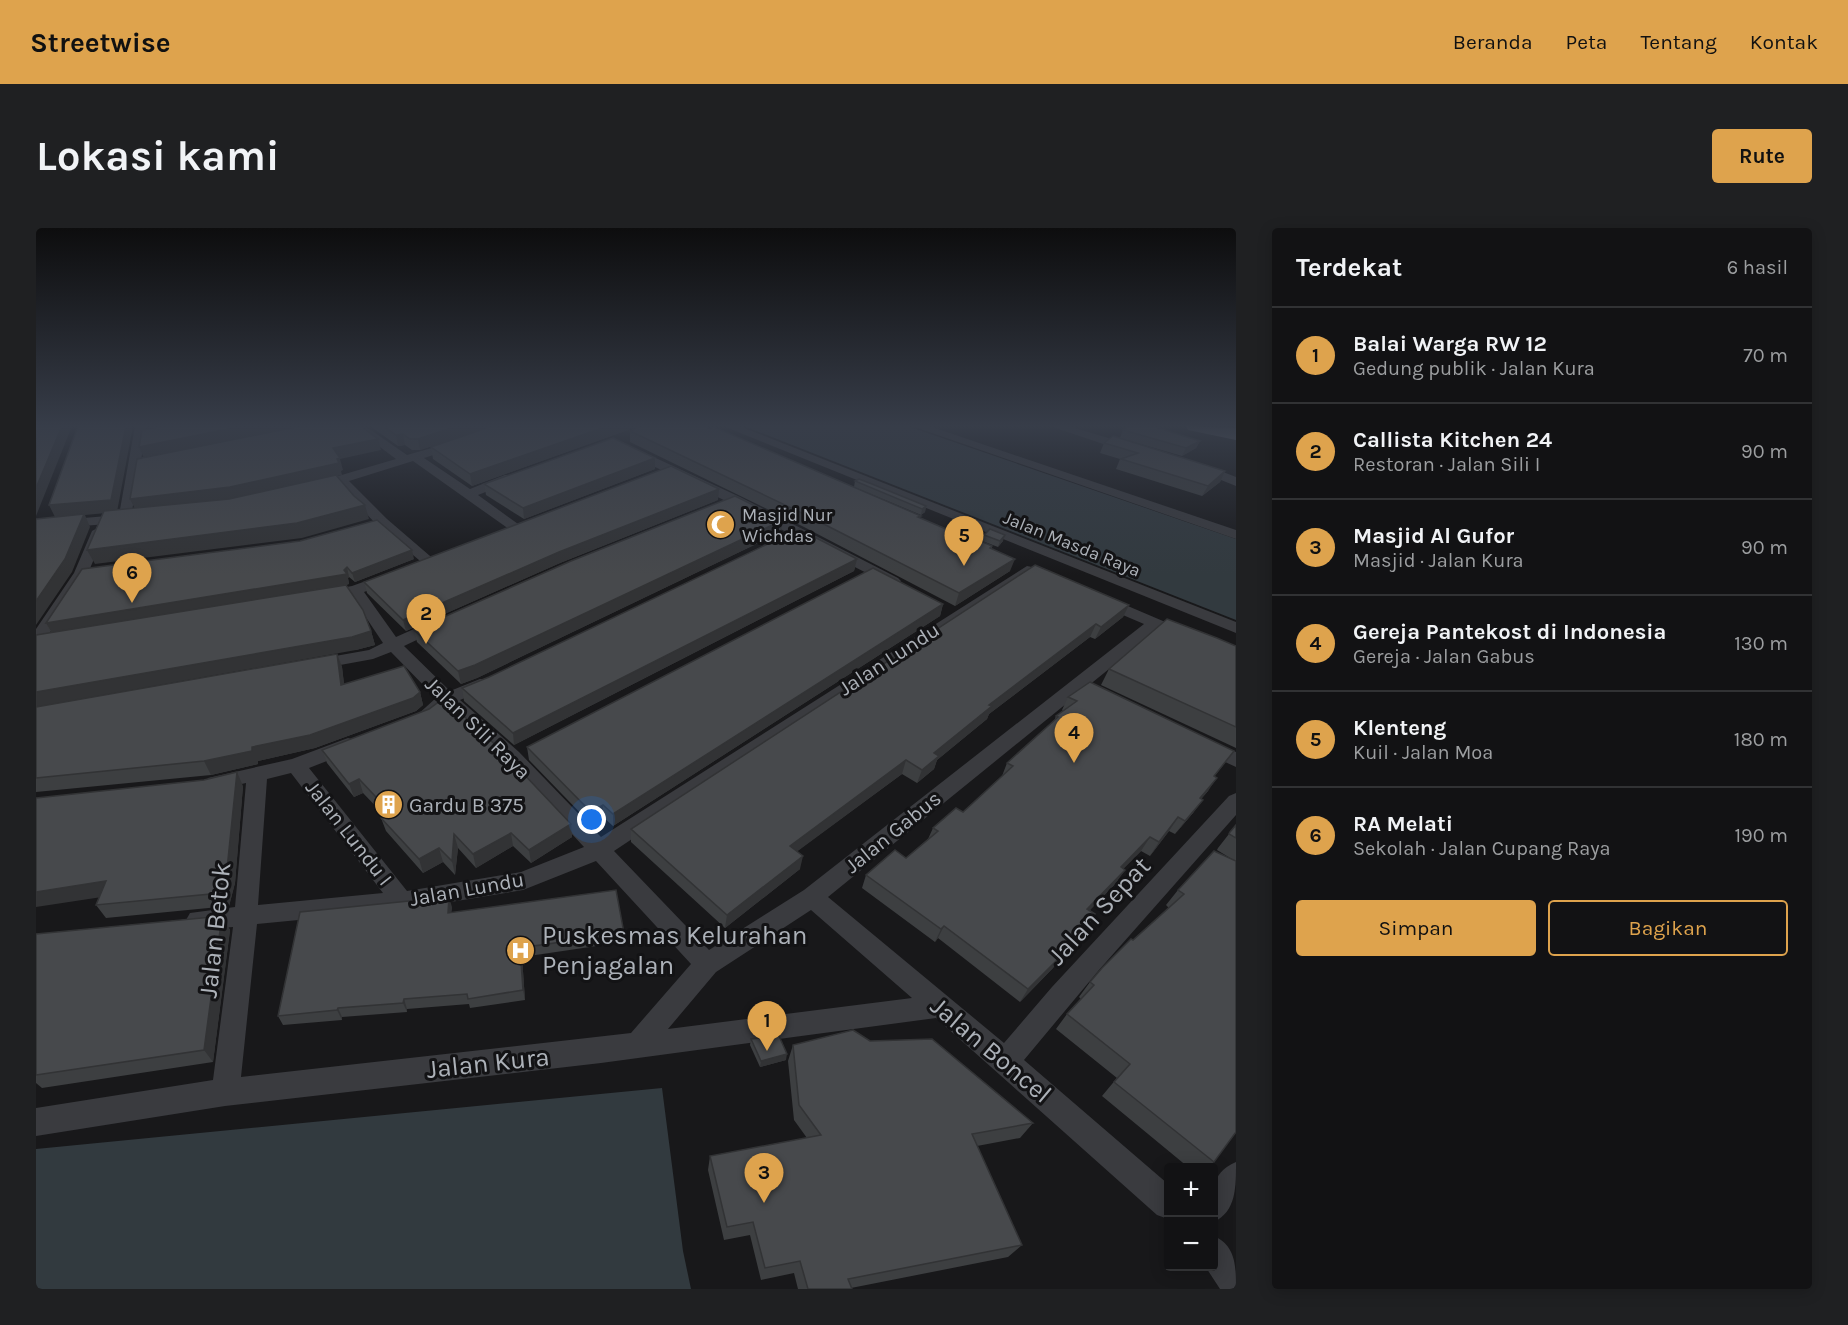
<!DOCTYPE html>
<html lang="id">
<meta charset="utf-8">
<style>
:root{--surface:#121214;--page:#1f2022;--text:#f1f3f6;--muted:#9c9ea0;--line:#313234;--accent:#dea34d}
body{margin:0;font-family:Karla,sans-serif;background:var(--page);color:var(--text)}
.controls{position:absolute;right:18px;bottom:18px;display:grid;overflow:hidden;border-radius:6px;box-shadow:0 3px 15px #0003}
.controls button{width:54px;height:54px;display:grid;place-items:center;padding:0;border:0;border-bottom:2px solid var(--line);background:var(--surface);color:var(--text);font:30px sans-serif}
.you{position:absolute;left:556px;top:592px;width:21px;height:21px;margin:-15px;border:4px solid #fff;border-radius:50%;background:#1a73e8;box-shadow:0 0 0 9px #1a73e833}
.badge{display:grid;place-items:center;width:39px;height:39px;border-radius:50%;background:var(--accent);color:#111;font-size:20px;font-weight:700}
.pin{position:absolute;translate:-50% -50px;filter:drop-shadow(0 2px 3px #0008)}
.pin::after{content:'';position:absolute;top:32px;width:21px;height:18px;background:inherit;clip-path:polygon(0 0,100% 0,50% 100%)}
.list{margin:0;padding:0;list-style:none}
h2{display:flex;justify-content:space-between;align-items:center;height:78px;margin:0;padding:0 24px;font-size:26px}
h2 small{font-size:20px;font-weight:400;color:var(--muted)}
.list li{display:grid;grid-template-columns:39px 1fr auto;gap:18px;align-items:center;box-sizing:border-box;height:96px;padding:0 24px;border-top:2px solid var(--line)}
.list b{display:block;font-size:22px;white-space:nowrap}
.list p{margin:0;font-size:20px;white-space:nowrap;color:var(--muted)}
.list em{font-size:20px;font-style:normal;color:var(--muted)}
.actions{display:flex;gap:12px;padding:18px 24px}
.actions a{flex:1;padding:14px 0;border:2px solid var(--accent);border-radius:6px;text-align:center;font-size:21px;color:var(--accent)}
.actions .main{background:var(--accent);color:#111}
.map{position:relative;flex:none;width:1200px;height:1061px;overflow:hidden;border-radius:6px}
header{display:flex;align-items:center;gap:36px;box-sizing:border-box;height:84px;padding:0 30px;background:var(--accent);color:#111}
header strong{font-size:28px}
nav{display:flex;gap:33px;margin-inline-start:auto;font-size:21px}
.intro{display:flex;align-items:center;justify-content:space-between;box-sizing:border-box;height:144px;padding:0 36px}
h1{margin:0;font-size:42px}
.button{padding:15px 27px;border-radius:6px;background:var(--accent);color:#111;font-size:21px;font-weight:700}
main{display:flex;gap:36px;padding:0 36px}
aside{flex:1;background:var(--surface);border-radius:6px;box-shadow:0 3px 15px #0003}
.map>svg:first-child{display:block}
.water{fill:#323a3f}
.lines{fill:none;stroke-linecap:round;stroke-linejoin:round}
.minor{fill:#3a3b3f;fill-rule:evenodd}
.motorway{fill:#66696f;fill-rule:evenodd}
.wall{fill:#3d3f41}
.shaded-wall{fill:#323335}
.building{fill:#47494c;stroke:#323335;stroke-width:1.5}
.labels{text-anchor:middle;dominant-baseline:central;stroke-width:6;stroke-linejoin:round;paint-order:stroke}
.far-poi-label{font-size:18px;fill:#acb1b8;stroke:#131315;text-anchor:start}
.far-street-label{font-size:18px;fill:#acb1b8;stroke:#131315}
.street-label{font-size:21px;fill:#acb1b8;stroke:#131315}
.poi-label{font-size:21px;fill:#acb1b8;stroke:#131315;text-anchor:start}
.near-street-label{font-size:26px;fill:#acb1b8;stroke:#131315}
.near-poi-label{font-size:26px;fill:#acb1b8;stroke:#131315;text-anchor:start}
</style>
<header>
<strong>Streetwise</strong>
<nav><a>Beranda</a><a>Peta</a><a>Tentang</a><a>Kontak</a></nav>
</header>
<div class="intro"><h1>Lokasi kami</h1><a class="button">Rute</a></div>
<main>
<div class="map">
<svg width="1200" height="1061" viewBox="0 0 1200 1061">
<rect width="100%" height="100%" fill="#18181a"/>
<g class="water">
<polygon points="708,198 871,198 1200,311 1200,392"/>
<polygon points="626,860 647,1023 655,1061 0,1061 0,921"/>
</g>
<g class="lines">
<g class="minor">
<polygon points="99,198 111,198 94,294 0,302 0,294 83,287"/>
<polygon points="316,198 329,198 371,227 417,214 425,214 425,218 388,230 434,261 469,247 477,247 479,250 477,253 442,267 489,301 482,305 477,304 377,233 313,253 351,291 401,334 394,338 389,337 341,297 302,256 280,263 274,259 275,256 360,231"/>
<polygon points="687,198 703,198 1200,394 1200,405"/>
<polygon points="876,198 893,198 1200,302 1200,311"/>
<polygon points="1014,198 1032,198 1099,218 1101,221 1099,224 1091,224"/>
<polygon points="596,219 704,269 862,350 865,353 862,356 852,356 694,275 592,226 590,223"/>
<polygon points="1164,235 1200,249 1200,258 1160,242 1158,239"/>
<polygon points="63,299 70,303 52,345 6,417 0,418 0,401 38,345 56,303"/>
<path d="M991,338l5,1 2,3 -2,3 -418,278 95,99 95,-60 340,-266 -47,-20 -2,-3 2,-3h12l61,26 2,3 -2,3h-13l-329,267 176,146 48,-56 177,-191 7,-3v22l-137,155 -75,90 144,124v35l-11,-4 -221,-197 -335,45 -376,43 -189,30v-28l177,-28 20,-153 -35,3 -8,-3 -4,-7 4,-7 45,-6 11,-124 -31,7 -7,-2 -3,-5 3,-5 84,-19 56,-21 7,2 3,5 -3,5 -46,18 98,123 114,-19 63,-25 -79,-85 -58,-54 -15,12h-14l-2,-4 20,-18 -45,-46 -18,7 -60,11 -6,-1 -3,-4 3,-4 62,-11 14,-7 -32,-48 -27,5 -8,-5 3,-3 33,-6 39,-14 5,2 3,3 -3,3 -32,12 32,45 36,-16h12l2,3 -2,3 -40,19 46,45 30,-12h12l3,4 -3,4 -32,13 59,52 82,85zM255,545l92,120 -125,12 9,-126zM560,633l95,103 -60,69 -390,44 16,-153 145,-14 121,-20zM775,682l101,88 -244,31 48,-57z"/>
<polygon points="1170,510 1200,524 1200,539 1163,522 1160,517 1163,512"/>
<path d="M1200,934c0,26 0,49 -22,60 -3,-25 -5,-49 22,-60z"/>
<path d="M1178,1008c22,10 22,30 22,53h-16l-15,-23h9z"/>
</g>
<polygon class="motorway" points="1150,198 1200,200 1200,212 1152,202"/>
</g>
<g class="wall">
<polygon points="334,198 603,198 436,258 397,231 395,219 443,203 384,222 376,222 369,217 362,218"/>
<polygon points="1087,202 1164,213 1160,220 1146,228 1084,210"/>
<polygon points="594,203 884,290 936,312 956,318 956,321 974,343 919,378 768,299 594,214"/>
<polygon points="1068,215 1189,243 1184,254 1166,268 1080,241 1084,231 1064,225"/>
<polygon points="619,241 488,291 450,267 448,256"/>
<polygon points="819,253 890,278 889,284 885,287 818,259"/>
<polygon points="682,272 524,335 370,403 331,365 328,354"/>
<polygon points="745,304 441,450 425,456 381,414 378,402"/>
<polygon points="948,307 967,313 962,319 946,313"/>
<polygon points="378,331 319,354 313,349 312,350 313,356 310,357 335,403 339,417 320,422 15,404 10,395 46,341"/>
<polygon points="821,331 818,343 478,517 428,473 426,460"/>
<polygon points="907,376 904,388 577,598 567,589 556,597 493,532 491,519"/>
<polygon points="1093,377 1087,389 1059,411 1054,409 953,486 951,491 901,532 898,541 881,555 866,546 761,623 764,641 689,700 595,614 595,601"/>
<polygon points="1200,418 1200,520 1065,457 1073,441"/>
<polygon points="301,426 306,439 308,457 384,464 387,477 380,483 279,520 222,533 222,536 175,547 0,564 0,479"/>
<polygon points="1032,469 1198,523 1178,549 1172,563 1165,571 1157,585 1139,606 1133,603 1114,628 1105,623 1087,641 1080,655 1054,682 1059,686 1051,699 1025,728 1017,740 984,774 902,710 899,714 826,660 830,647 870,630 892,611 897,600 927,584 966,548 971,535 1018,493 1020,488 1027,483 1026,482"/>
<polygon points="286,522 535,596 536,609 495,635 477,618 440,640 422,620 419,647 407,634 387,645 350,603 345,590 349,588 327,565 318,569 291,535"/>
<polygon points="207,558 199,655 193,678 70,690 60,677 63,669"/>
<polygon points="1200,597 1200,904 1178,934 1171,939 1152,939 1066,868 1081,850 1020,801 1031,786 1045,771 1043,769 1054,754 1097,712 1133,680 1130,677 1142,662 1199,633 1181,622 1182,620"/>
<polygon points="416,679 415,685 588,705 588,714 486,729 489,772 434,780 433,776 371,781 371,784 306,789 306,792 247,797 242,788"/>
<polygon points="186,688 194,702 177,834 6,860 0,855 0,706"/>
<polygon points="715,811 750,832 724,839 714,817"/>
<polygon points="834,813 997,895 984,910 941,918 986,1017 972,1029 815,1060 816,1061 762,1061 758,1045 725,1052 714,1007 688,1012 672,942 674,928 771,910 758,892 752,833 757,817"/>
</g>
<g class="shaded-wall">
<polygon points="26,198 36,198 0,288 0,260"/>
<polygon points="90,198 97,198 81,284 49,287 54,299 36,344 0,397 0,373 19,289 13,277"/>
<polygon points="112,198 131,198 113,201"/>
<polygon points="207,198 266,198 108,230 103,219"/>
<polygon points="421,198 456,198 384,222 382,211"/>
<polygon points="572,198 603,198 436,258 434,246"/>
<polygon points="367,206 369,217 362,218 360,207"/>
<polygon points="342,211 345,222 304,231 307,242 305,243 306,247 199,271 100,283 94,271 297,220"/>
<polygon points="1164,213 1160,220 1146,228 1150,220"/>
<polygon points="619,230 619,241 488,291 487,280"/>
<polygon points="1189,243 1184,254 1166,268 1172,258"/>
<polygon points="683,261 682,272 524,335 370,403 367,392 523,324"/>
<polygon points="329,277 333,291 266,310 59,336 51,322"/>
<polygon points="890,278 889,284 885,287 886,281"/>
<polygon points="747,292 745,304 441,450 425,456 422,443"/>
<polygon points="969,307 967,313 962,319 964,313"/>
<polygon points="376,322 378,331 319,354 316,345"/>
<polygon points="821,331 818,343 478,517 477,505"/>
<polygon points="979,331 974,343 919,378 923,365"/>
<polygon points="311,339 313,349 312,350 313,356 16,405 10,395 308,342"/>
<polygon points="907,376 904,388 577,598 577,586"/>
<polygon points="1093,377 1087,389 1059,411 1065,399"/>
<polygon points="1060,396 1054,409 953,486 951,491 901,532 898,541 881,555 886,542 898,525 953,477"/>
<polygon points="335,403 339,417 320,422 0,479 0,464"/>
<polygon points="301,426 306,439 310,471 305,457"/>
<polygon points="384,464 387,477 380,483 279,520 222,533 222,536 175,547 168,533 216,519"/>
<polygon points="870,532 866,546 751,631 754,618"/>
<polygon points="201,544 207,558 199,655 193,678 185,665"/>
<polygon points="1181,550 1172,563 1154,584 1164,570"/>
<polygon points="323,551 327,565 318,569 313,556"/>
<polygon points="1167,572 1157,585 1139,606 1149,593"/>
<polygon points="567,577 567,589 556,597 555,584"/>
<polygon points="1142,589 1133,603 1114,628 1123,614"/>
<polygon points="535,596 536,609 495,635 493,622"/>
<polygon points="475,605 477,618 440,640 437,626"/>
<polygon points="418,606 422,620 419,647 416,633"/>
<polygon points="1114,609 1105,623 1076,652 1085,639"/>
<polygon points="403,620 407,634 387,645 383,631"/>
<polygon points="767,628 764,641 689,700 691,687"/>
<polygon points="1089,642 1080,655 1042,694 1051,681"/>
<polygon points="70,653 79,667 0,679 0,664"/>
<polygon points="413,669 416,679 414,695 412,685"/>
<polygon points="1059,686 1051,699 1025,728 1017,740 984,774 992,761"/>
<polygon points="186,688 194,702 177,834 168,822"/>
<polygon points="908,698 902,710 899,714 905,701"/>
<polygon points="484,720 486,729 489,772 487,762"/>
<polygon points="368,771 371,781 371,784 367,775"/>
<polygon points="302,780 306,789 306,792 301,782"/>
<polygon points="751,826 750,832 724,839 725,833"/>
</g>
<g class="building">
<polygon points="0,198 26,198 0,260"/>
<polygon points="42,198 90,198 75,272 13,277"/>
<polygon points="129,198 207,198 103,219 106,202"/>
<polygon points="265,198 325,198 342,211 297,220 304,230 301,231 303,235 194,259 94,271 101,231"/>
<polygon points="347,198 421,198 382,211 374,211 367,206 360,207"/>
<polygon points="456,198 572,198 434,246 395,219"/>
<polygon points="605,198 669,198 674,201 678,199 885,288 882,289 936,312 938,310 956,318 954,320 979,331 923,365 770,287 594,203"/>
<polygon points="1093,198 1116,198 1164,213 1150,220 1087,202"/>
<polygon points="1077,208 1189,243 1172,258 1085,231 1102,225 1068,215"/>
<polygon points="577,210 619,230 487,280 448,256"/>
<polygon points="635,238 683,261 523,324 367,392 328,354"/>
<polygon points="300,247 318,268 329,277 261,295 51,322 68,283 193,271"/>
<polygon points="823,251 836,256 890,278 886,281 819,253"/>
<polygon points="699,268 747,292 439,437 422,443 378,402 535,333"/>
<polygon points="48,286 29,331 0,373 0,291"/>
<polygon points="341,292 376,322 316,345 311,339 308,342 311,346 10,395 46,341 264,313"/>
<polygon points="763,301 821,331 477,505 426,460 453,449"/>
<polygon points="954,301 969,307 964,313 948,307"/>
<polygon points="999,337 1093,377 1065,399 1060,396 953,477 956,478 898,525 903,528 886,542 870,532 754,618 767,628 691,687 595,601"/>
<polygon points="837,340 907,376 577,586 567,577 555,584 491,519"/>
<polygon points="310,357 327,382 335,403 316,409 0,464 0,407"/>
<polygon points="1131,391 1181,410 1200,418 1200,499 1073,441"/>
<polygon points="301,426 305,457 368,438 384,464 377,470 274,507 216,519 216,523 168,533 0,550 0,479"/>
<polygon points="1054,454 1198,523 1178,548 1181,550 1164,570 1167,572 1149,593 1142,589 1123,614 1114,609 1085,639 1089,642 1051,681 1059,686 1024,726 1026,727 992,761 908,698 905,701 830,647 859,622 870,630 902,603 897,600 920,580 927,584 977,538 971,535 1022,489 1020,488 1041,473 1032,469"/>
<polygon points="408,470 465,522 535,596 493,622 475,605 437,626 418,606 416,633 403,620 383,631 345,590 355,585 323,551 313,556 286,522 393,481"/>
<polygon points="201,544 191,641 185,665 60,677 70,653 0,664 0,570 168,552"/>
<polygon points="1200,597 1200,610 1193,606 1194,604"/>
<polygon points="1178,623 1200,633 1200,904 1178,934 1078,854 1094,836 1031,786 1058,757 1054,754 1066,740 1095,711 1097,712 1148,666 1142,662"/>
<polygon points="580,662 588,705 484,720 487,762 432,771 431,766 368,771 367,775 302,780 301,782 242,788 264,684 413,669 412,685"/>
<polygon points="186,688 168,822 0,847 0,706"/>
<polygon points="817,802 834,813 896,811 997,895 936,906 986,1017 812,1051 816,1061 772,1061 764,1033 729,1040 717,994 691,999 674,928 785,907 763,877 757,817"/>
<polygon points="743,808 751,826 725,833 715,811"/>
</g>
<linearGradient id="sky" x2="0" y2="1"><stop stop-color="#0d0d0e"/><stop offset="0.57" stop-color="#373d49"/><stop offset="1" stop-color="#373d49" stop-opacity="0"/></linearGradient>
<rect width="1200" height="347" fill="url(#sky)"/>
<defs>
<symbol id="mosque-disc" viewBox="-11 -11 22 22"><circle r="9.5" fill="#dea34d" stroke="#131315"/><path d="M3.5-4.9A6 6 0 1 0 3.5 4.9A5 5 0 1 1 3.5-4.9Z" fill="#fff"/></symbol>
<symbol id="building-disc" viewBox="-11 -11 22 22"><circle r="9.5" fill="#dea34d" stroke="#131315"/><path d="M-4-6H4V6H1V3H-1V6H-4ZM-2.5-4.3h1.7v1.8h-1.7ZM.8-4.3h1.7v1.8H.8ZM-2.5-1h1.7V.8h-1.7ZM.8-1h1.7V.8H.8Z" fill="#fff"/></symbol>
<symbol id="hospital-disc" viewBox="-11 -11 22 22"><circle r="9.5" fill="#dea34d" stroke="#131315"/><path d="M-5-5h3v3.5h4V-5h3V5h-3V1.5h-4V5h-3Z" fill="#fff"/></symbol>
</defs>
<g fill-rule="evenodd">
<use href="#mosque-disc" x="668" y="280" width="33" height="33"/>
<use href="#building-disc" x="336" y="560" width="33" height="33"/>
<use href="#hospital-disc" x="468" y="706" width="33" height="33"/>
</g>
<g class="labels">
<g class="far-poi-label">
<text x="706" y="287">Masjid Nur<tspan x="706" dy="21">Wichdas</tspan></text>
</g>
<g class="far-street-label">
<text transform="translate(1036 316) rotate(22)">Jalan Masda Raya</text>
</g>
<g class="street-label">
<text transform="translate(853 431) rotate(-33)">Jalan Lundu</text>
<text transform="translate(442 500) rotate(44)">Jalan Sili Raya</text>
<text transform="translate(857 604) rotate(-39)">Jalan Gabus</text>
<text transform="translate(313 605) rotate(52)">Jalan Lundu I</text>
<text transform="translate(431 661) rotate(-10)">Jalan Lundu</text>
</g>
<g class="poi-label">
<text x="373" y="577">Gardu B 375</text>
</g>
<g class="near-street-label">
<text transform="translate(1063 683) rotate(-47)">Jalan Sepat</text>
<text transform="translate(179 702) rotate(-84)">Jalan Betok</text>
<text transform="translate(955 822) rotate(40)">Jalan Boncel</text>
<text transform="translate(452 835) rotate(-6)">Jalan Kura</text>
</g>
<g class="near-poi-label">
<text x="506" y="707">Puskesmas Kelurahan<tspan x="506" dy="30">Penjagalan</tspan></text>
</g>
</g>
</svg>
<div class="controls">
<button>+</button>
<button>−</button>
</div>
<div class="you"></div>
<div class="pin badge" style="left:731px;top:823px">1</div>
<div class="pin badge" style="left:390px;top:416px">2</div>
<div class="pin badge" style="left:728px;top:975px">3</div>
<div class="pin badge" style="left:1038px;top:535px">4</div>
<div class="pin badge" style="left:928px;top:338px">5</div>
<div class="pin badge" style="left:96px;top:375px">6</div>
</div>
<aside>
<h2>Terdekat<small>6 hasil</small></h2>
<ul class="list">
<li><span class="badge">1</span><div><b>Balai Warga RW 12</b><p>Gedung publik · Jalan Kura</p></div><em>70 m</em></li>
<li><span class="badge">2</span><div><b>Callista Kitchen 24</b><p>Restoran · Jalan Sili I</p></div><em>90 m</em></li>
<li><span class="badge">3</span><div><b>Masjid Al Gufor</b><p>Masjid · Jalan Kura</p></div><em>90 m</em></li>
<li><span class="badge">4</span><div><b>Gereja Pantekost di Indonesia</b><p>Gereja · Jalan Gabus</p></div><em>130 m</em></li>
<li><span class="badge">5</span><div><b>Klenteng</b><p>Kuil · Jalan Moa</p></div><em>180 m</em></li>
<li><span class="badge">6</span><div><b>RA Melati</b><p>Sekolah · Jalan Cupang Raya</p></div><em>190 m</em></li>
</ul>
<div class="actions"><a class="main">Simpan</a><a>Bagikan</a></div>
</aside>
</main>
